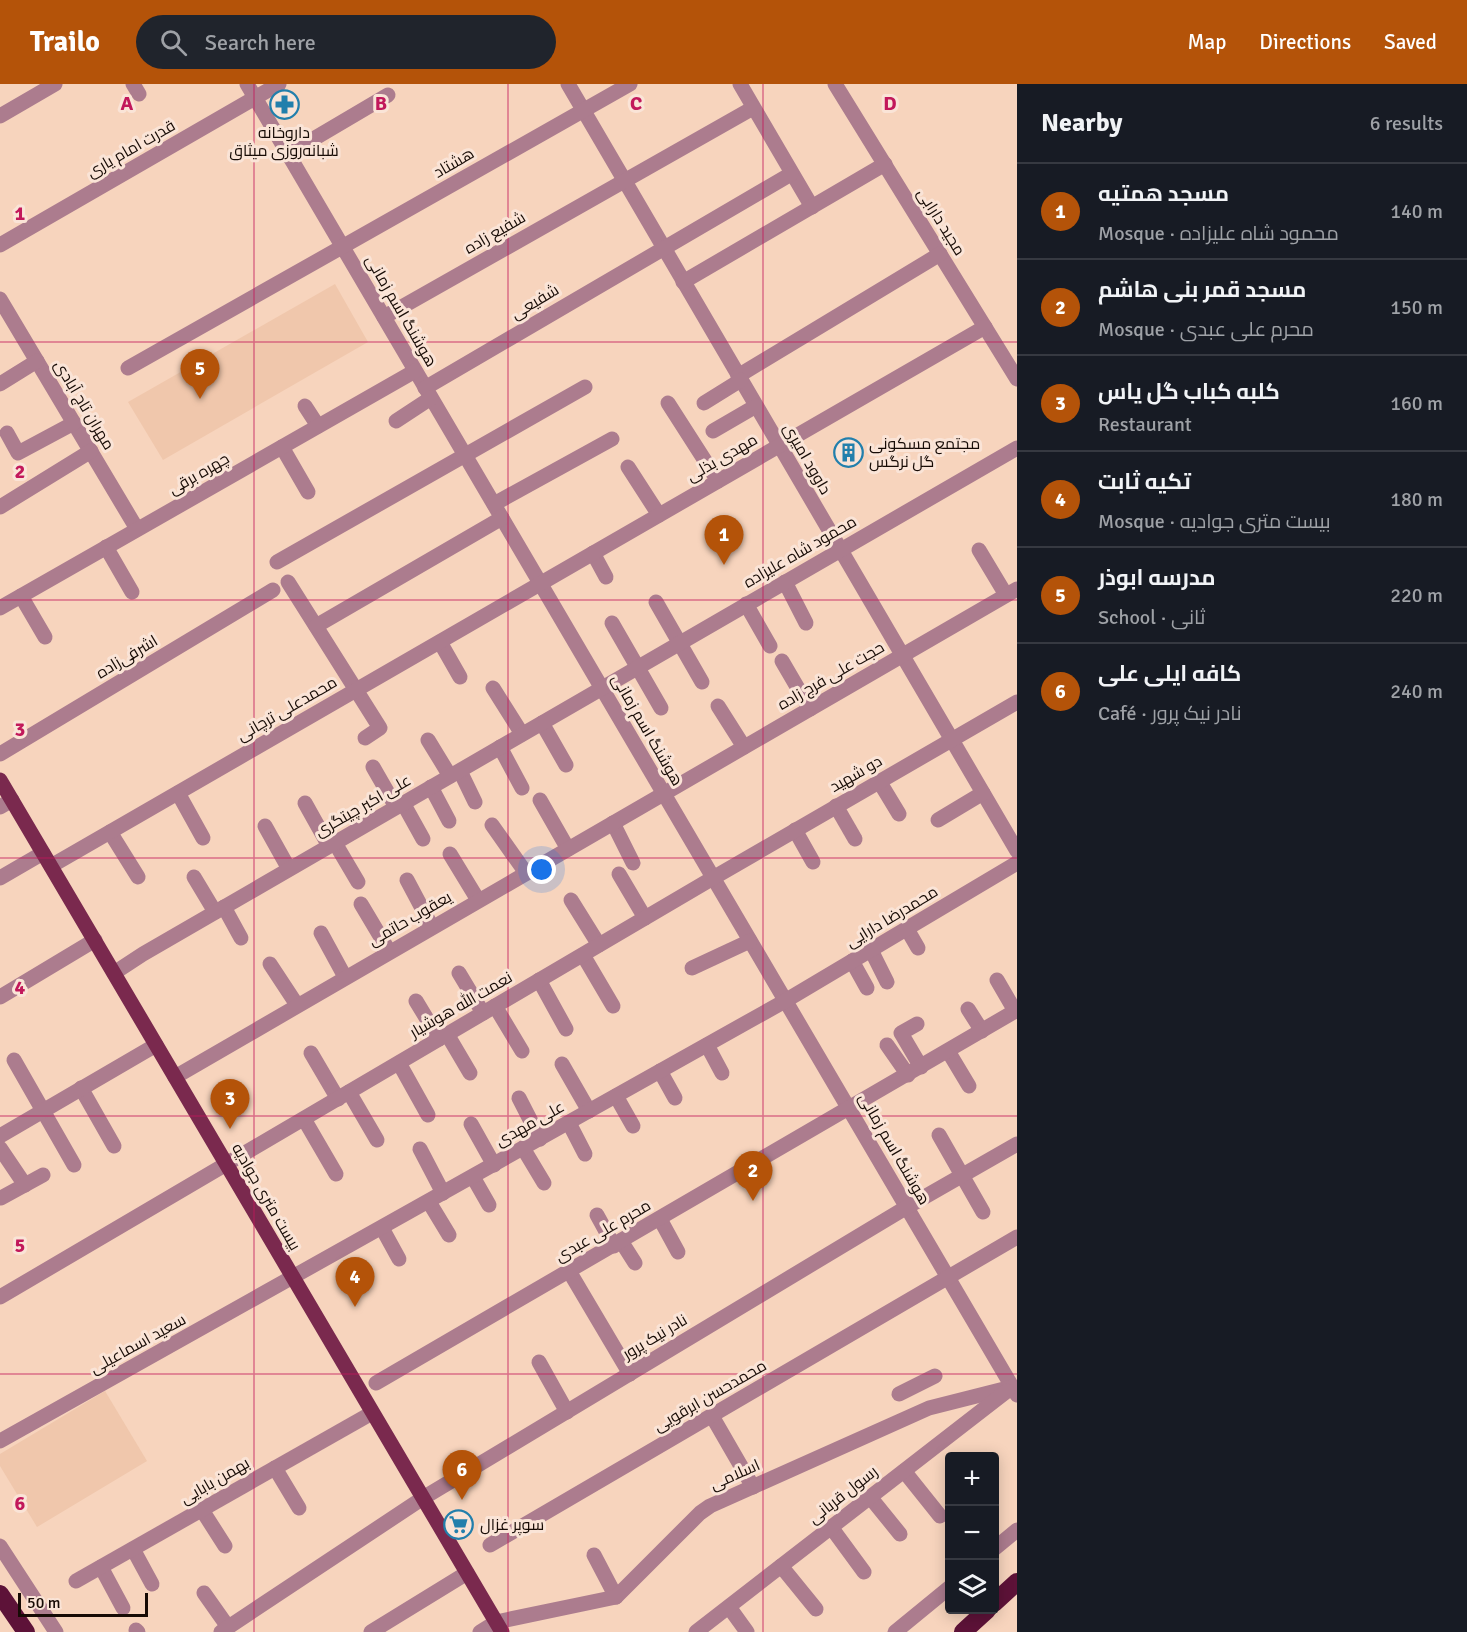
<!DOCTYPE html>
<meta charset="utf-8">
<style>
:root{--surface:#171b24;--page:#20242c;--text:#f1f3f6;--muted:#9ea1a6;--line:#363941;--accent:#b45309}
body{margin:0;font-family:Signika,Cairo,sans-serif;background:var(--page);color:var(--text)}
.controls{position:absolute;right:18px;bottom:18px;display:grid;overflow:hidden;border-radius:6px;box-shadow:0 3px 15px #0003}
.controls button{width:54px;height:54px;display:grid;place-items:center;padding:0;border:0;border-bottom:2px solid var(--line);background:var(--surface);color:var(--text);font:30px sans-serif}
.scale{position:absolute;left:18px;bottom:15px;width:130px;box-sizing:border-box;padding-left:6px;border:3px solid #170b05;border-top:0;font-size:16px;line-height:21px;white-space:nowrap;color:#170b05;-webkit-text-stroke:4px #fae4d7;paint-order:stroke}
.you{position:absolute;left:542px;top:786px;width:21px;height:21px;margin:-15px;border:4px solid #fff;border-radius:50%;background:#1a73e8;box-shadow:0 0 0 9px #1a73e833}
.badge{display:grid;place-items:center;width:39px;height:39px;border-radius:50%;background:var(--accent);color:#fff;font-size:20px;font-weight:700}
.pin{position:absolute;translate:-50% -50px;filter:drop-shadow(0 2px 3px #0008)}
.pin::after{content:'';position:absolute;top:32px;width:21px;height:18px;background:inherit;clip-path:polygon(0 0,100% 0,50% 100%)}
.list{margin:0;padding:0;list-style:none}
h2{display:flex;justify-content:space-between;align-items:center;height:78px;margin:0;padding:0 24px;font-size:26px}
h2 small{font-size:20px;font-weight:400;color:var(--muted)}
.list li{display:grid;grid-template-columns:39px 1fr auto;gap:18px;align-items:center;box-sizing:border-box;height:96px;padding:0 24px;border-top:2px solid var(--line)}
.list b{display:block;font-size:22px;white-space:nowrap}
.list p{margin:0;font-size:20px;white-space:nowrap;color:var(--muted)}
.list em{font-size:20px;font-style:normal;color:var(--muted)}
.icon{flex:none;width:33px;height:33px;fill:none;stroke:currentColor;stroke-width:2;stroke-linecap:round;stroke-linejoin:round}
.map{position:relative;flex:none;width:1017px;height:1548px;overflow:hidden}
header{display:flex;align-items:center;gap:36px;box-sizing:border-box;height:84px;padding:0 30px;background:var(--accent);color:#fff}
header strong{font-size:28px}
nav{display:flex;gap:33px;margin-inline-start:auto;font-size:21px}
.search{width:420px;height:54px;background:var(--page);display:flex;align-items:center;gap:15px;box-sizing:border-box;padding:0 21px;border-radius:33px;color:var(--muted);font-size:22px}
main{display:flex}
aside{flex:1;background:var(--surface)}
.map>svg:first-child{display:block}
.built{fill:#f0c7ac}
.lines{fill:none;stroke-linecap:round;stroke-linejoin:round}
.minor{stroke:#ac7c8e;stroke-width:15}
.major{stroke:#7a294e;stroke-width:15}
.highway{stroke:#5d1238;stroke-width:18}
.grid{fill:none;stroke:#c2185b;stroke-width:1.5;stroke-opacity:0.55}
.labels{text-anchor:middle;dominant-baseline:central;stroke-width:6;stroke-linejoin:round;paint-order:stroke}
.poi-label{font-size:16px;fill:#170b05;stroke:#fae4d7;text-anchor:start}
.street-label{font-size:16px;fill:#170b05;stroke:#fae4d7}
.grid-label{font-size:20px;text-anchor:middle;font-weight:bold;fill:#c2185b;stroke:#fae4d7;stroke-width:6;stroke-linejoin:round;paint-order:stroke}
</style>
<header>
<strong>Trailo</strong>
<div class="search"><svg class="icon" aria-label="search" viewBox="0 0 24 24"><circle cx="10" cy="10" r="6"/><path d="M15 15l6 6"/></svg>Search here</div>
<nav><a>Map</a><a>Directions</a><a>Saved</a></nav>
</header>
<main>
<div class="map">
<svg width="1017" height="1548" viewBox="0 0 1017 1548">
<rect width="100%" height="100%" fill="#f7d4bd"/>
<g class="built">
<polygon points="335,200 368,258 163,376 128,318"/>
<polygon points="105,1307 147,1377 37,1443 0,1382 0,1370"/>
</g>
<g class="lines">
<g class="minor">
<polyline points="133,0 139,10"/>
<polyline points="247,0 1017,1311"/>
<polyline points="568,0 1017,767"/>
<polyline points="740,0 812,123"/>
<polyline points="835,0 1017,295"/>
<polyline points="0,32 55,0"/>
<polyline points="288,70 388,11"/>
<polyline points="0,161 279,0"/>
<polyline points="683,198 885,80"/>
<polyline points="0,215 137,445"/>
<polyline points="384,233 753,24"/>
<polyline points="128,284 630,0"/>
<polyline points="738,292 940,170"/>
<polyline points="0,300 37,277"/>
<polyline points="425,304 791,90"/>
<polyline points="668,319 718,397"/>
<polyline points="704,319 741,296"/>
<polyline points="305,322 318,342"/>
<polyline points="396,337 431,314"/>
<polyline points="713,347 756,322"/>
<polyline points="7,349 18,369 74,339"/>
<polyline points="282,363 308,408"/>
<polyline points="628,383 659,431"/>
<polyline points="494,420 612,355"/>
<polyline points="0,423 91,367"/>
<polyline points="106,463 132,508"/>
<polyline points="979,466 1006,511"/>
<polyline points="593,469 606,493"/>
<polyline points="277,478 585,303"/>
<polyline points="288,498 380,644 365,654"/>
<polyline points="785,498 806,539"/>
<polyline points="21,512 45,553"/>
<polyline points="656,518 702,598"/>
<polyline points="746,520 770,562"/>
<polyline points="0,524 415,287"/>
<polyline points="612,539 661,624"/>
<polyline points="316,542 502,434"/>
<polyline points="440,558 460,593"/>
<polyline points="782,577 810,625"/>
<polyline points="493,604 522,650"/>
<polyline points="718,622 744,663"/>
<polyline points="542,639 566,681"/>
<polyline points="428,656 450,692"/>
<polyline points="500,663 522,704"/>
<polyline points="0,670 273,506"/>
<polyline points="373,683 396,723"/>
<polyline points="460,687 475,718"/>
<polyline points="879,697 899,730"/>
<polyline points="431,703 449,737"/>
<polyline points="178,709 203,754"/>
<polyline points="540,716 568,765"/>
<polyline points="305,719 329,762"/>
<polyline points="403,719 423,755"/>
<polyline points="836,722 855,755"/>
<polyline points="0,723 12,716"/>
<polyline points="938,736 983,709"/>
<polyline points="613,739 633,779"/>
<polyline points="492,741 526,789"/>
<polyline points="265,742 289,785"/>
<polyline points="795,746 813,778"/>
<polyline points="110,748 138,793"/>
<polyline points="335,759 358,798"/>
<polyline points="450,770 478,816"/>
<polyline points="51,782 985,243"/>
<polyline points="619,790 645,834"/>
<polyline points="194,793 215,828"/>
<polyline points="0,794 43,769"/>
<polyline points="407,796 432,843"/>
<polyline points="571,816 599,861"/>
<polyline points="361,820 389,867"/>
<polyline points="224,823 241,854"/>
<polyline points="907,845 918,864"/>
<polyline points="321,849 345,893"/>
<polyline points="871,866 887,898"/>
<polyline points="583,871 613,922"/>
<polyline points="852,877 867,904"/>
<polyline points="270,880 297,921"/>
<polyline points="692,884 750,857"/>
<polyline points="114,889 143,870 1017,364"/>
<polyline points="459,889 483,929"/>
<polyline points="539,896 566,945"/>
<polyline points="997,896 1015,927"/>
<polyline points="0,913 95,856"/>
<polyline points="416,917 439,955"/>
<polyline points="495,922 522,967"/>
<polyline points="968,925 982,947"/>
<polyline points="917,940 901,949 921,983"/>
<polyline points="447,950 470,989"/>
<polyline points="707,961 722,989"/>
<polyline points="887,961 908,991"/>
<polyline points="948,967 969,1002"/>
<polyline points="311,969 338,1015"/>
<polyline points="14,976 74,1081"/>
<polyline points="399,979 428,1031"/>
<polyline points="562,980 589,1027"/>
<polyline points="660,987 675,1014"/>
<polyline points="175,993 1017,505"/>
<polyline points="81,1004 114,1062"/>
<polyline points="349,1008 377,1056"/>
<polyline points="616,1012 633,1042"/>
<polyline points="519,1014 540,1055"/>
<polyline points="304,1035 336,1090"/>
<polyline points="569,1039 585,1070"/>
<polyline points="471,1040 494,1081"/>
<polyline points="939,1051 983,1128"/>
<polyline points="0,1052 156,961"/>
<polyline points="0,1064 25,1101"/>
<polyline points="523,1064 544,1099"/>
<polyline points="420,1065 443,1109"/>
<polyline points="473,1093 489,1121"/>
<polyline points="1,1114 43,1091"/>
<polyline points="429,1118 449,1151"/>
<polyline points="597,1131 614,1162"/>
<polyline points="660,1135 678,1168"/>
<polyline points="382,1144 399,1175"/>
<polyline points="621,1157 635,1179"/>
<polyline points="569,1187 630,1290"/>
<polyline points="0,1213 713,794 1017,618"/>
<polyline points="539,1278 567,1328"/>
<polyline points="376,1299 1017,926"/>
<polyline points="899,1310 935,1292"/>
<polyline points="712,1332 753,1403"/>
<polyline points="0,1357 785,917 1017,779"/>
<polyline points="275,1384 299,1424"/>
<polyline points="904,1387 940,1432"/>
<polyline points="870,1413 900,1450"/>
<polyline points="202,1426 225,1462"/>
<polyline points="831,1443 864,1488"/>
<polyline points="490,1461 1017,1153"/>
<polyline points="0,1462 56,1548"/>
<polyline points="133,1465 152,1500"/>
<polyline points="994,1465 1017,1446"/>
<polyline points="594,1471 616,1513"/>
<polyline points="781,1482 816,1525"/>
<polyline points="101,1483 123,1524"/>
<polyline points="76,1497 372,1329"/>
<polyline points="204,1509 228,1543"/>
<polyline points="729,1523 747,1548"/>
<polyline points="136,1546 138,1548"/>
<polyline points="221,1548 423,1414 907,1123 1017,1060"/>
<polyline points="371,1548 467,1489"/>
<polyline points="480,1548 496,1538 616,1513 700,1429 710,1422 929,1324 1012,1303"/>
<polyline points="696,1548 1007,1307"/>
<polyline points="895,1548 950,1503"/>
</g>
<polyline class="major" points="0,696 502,1548"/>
<g class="highway">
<polyline points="0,1510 26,1548"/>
<polyline points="994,1519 1017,1498"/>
<polyline points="963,1548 987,1526"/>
</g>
</g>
<path class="grid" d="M254,0v1548M508,0v1548M763,0v1548M0,258h1017M0,516h1017M0,774h1017M0,1032h1017M0,1290h1017"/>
<defs>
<symbol id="pharmacy-ring" viewBox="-11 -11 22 22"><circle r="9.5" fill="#fae4d7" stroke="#227fac" stroke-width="1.5"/><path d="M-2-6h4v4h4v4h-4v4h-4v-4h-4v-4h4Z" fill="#227fac"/></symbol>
<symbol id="building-ring" viewBox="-11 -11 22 22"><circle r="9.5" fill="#fae4d7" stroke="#227fac" stroke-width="1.5"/><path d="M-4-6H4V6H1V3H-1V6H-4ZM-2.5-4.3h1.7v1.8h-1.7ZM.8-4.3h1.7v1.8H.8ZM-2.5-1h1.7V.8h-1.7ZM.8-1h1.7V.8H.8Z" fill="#227fac"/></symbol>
<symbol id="supermarket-ring" viewBox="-11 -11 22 22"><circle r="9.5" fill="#fae4d7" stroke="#227fac" stroke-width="1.5"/><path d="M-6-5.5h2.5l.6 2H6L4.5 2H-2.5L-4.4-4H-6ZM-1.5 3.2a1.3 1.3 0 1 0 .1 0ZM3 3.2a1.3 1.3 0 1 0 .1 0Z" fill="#227fac"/></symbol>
</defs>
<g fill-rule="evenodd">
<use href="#pharmacy-ring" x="268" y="4" width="33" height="33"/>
<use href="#building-ring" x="832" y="352" width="33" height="33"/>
<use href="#supermarket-ring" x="442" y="1424" width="33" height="33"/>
</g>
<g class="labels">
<g class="poi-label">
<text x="284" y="49" text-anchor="middle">داروخانه<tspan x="284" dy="18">شبانه‌روزی میثاق</tspan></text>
<text x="869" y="360">مجتمع مسکونی<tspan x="869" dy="18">گل نرگس</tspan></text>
<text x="480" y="1441">سوپر غزال</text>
</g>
<g class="street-label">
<text transform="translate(131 65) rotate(-30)">قدرت امام یاری</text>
<text transform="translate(454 79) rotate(-30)">هشتاد</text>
<text transform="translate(941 138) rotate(58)">مجید دارابی</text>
<text transform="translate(495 149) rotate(-30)">شفیع زاده</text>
<text transform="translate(535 218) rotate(-31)">شفیعی</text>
<text transform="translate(401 227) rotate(60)">هوشنگ اسم زمانی</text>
<text transform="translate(84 321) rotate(59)">مهران تاج آبادی</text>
<text transform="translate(722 374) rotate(-30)">مهدی بذلی</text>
<text transform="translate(807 375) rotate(60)">داوود امیری</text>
<text transform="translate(199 390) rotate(-30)">چهره برقی</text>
<text transform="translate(800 468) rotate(-30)">محمود شاه علیزاده</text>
<text transform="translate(127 573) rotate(-31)">اشرفی‌زاده</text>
<text transform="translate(831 592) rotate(-30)">حجت علی فرج زاده</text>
<text transform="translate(287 625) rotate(-30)">محمدعلی ترچانی</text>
<text transform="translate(647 646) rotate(60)">هوشنگ اسم زمانی</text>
<text transform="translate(856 690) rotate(-30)">دو شهید</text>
<text transform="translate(363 722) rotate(-30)">علی اکبر چیتگری</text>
<text transform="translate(892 833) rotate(-31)">محمدرضا دارایی</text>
<text transform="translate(410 835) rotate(-30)">یعقوب حاتمی</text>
<text transform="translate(461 921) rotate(-30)">نعمت الله هوشیار</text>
<text transform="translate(530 1040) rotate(-29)">علی مهدی</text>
<text transform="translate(894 1065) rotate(60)">هوشنگ اسم زمانی</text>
<text transform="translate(266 1113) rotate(60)">بیست متری جوادیه</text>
<text transform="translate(603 1147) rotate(-30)">محرم علی عبدی</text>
<text transform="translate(655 1253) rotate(-31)">نادر نیک پرور</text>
<text transform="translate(138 1260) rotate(-29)">سعید اسماعیلی</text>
<text transform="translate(710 1312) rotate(-30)">محمدحسن ابرقویی</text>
<text transform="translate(735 1391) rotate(-24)">اسلامی</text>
<text transform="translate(215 1397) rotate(-30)">بهمن بابایی</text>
<text transform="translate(843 1411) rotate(-38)">رسول قربانی</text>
</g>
</g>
<g class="grid-label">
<text x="127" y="26">A</text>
<text x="381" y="26">B</text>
<text x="636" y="26">C</text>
<text x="890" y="26">D</text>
<text x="20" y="136">1</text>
<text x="20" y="394">2</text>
<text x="20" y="652">3</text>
<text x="20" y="910">4</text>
<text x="20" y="1168">5</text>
<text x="20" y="1426">6</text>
</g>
</svg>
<div class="controls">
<button>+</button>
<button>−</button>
<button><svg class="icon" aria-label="layers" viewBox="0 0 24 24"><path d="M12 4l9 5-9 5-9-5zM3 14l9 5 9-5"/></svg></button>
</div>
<div class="scale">50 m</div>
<div class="you"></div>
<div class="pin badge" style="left:724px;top:481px">1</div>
<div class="pin badge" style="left:753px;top:1117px">2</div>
<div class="pin badge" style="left:230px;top:1045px">3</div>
<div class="pin badge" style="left:355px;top:1223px">4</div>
<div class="pin badge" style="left:200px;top:315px">5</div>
<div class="pin badge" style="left:462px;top:1416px">6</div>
</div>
<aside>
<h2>Nearby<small>6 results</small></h2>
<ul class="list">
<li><span class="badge">1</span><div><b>مسجد همتیه</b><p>Mosque · محمود شاه علیزاده</p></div><em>140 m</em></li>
<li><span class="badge">2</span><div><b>مسجد قمر بنی هاشم</b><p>Mosque · محرم علی عبدی</p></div><em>150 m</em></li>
<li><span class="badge">3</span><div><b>کلبه کباب گل یاس</b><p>Restaurant</p></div><em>160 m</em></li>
<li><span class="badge">4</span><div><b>تکیه ثابت</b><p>Mosque · بیست متری جوادیه</p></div><em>180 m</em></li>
<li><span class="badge">5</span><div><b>مدرسه ابوذر</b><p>School · ثانی</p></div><em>220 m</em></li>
<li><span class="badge">6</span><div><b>کافه ایلی علی</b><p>Café · نادر نیک پرور</p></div><em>240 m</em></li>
</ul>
</aside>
</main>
